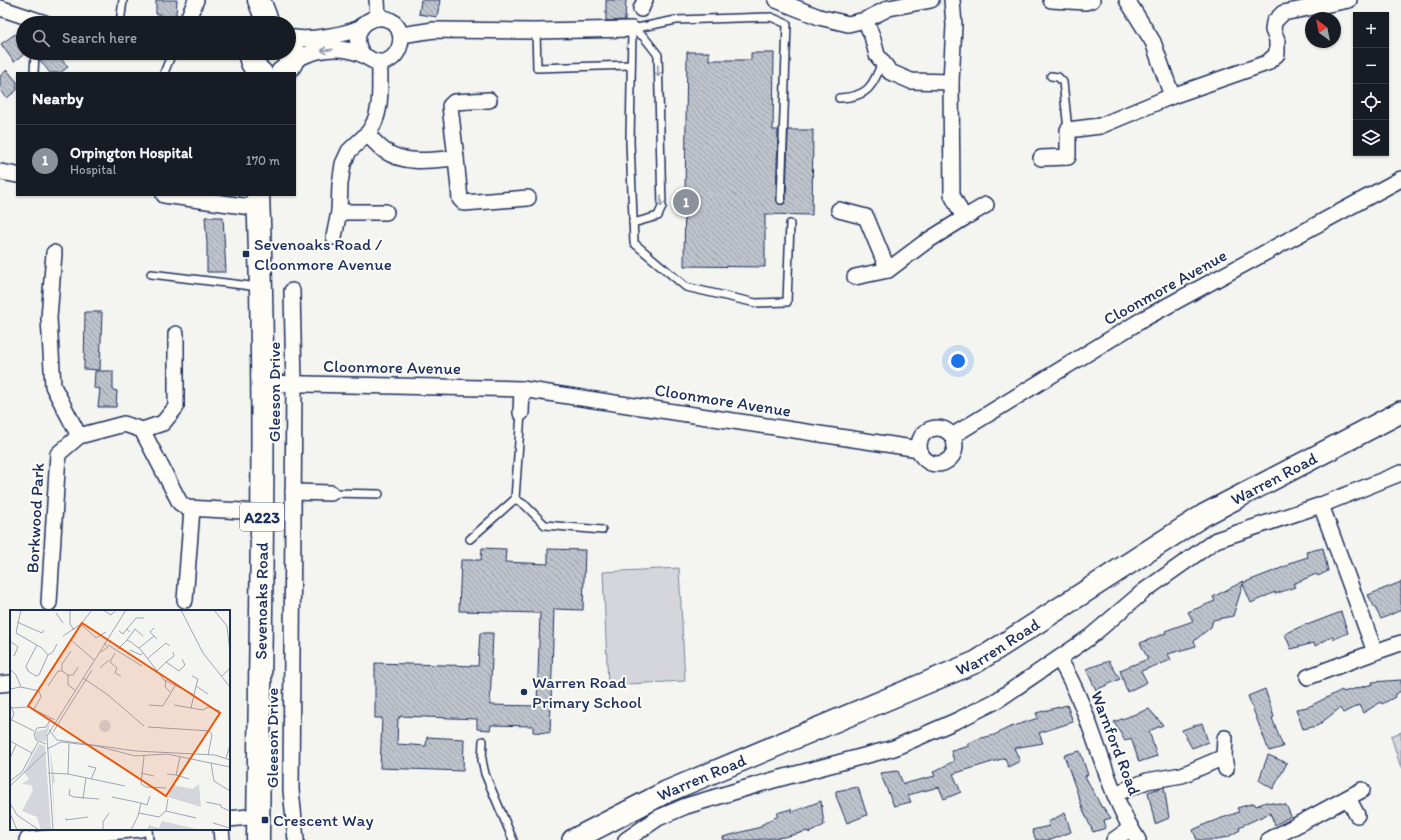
<!DOCTYPE html>
<meta charset="utf-8">
<style>
:root{--surface:#171b24;--page:#20242c;--text:#f1f3f6;--muted:#9ea1a6;--line:#363941;--accent:#8c9099}
body{margin:0;font-family:Itim,sans-serif;background:var(--page);color:var(--text)}
.controls{position:absolute;right:12px;top:12px;display:grid;overflow:hidden;border-radius:0px;box-shadow:0 1px 3px #0004}
.controls button{width:36px;height:36px;display:grid;place-items:center;padding:0;border:0;border-bottom:1px solid var(--line);background:var(--surface);color:var(--text);font:20px sans-serif}
.compass{position:absolute;left:1305px;top:12px;width:36px;height:36px;border-radius:50%;background:var(--surface);box-shadow:0 1px 3px #0004;rotate:327deg}
.you{position:absolute;left:958px;top:361px;width:14px;height:14px;margin:-10px;border:3px solid #fff;border-radius:50%;background:#1a73e8;box-shadow:0 0 0 6px #1a73e833}
.badge{display:grid;place-items:center;width:26px;height:26px;border-radius:50%;background:var(--accent);color:#fff;font-size:13px;font-weight:700}
.pin{position:absolute;translate:-50% -50%;border:2px solid #fff;box-shadow:0 1px 4px #0006}
.list{margin:0;padding:0;list-style:none}
h2{display:flex;justify-content:space-between;align-items:center;height:52px;margin:0;padding:0 16px;font-size:17px}
h2 small{font-size:13px;font-weight:400;color:var(--muted)}
.list li{display:grid;grid-template-columns:26px 1fr auto;gap:12px;align-items:center;box-sizing:border-box;height:72px;padding:0 16px;border-top:1px solid var(--line)}
.list b{display:block;font-size:15px;white-space:nowrap}
.list p{margin:0;font-size:13px;white-space:nowrap;color:var(--muted)}
.list em{font-size:13px;font-style:normal;color:var(--muted)}
.icon{flex:none;width:22px;height:22px;fill:none;stroke:currentColor;stroke-width:2;stroke-linecap:round;stroke-linejoin:round}
.map{position:relative;flex:none;width:1401px;height:840px;overflow:hidden}
.search{position:absolute;background:var(--surface);box-shadow:0 1px 3px #0004;left:16px;top:16px;width:280px;height:44px;display:flex;align-items:center;gap:10px;box-sizing:border-box;padding:0 14px;border-radius:22px;color:var(--muted);font-size:15px}
.panel{position:absolute;background:var(--surface);box-shadow:0 1px 3px #0004;left:16px;top:72px;width:280px;height:124px;border-radius:0px}
.map>svg:first-child{display:block}
.forest{fill:url(#forest-crowns);stroke:#78829c}
.pitch{fill:#d4d6db;stroke:#78829c}
.building{fill:url(#building-back-hatch);stroke:#1b2f5e}
.lines{fill:none;stroke-linecap:round;stroke-linejoin:round}
.lane-casing{stroke:#1b2f5e;stroke-width:10}
.street-casing{stroke:#1b2f5e;stroke-width:18}
.secondary-casing{stroke:#1b2f5e;stroke-width:24}
.primary-casing{stroke:#1b2f5e;stroke-width:25}
.lane{stroke:#fdfcf7;stroke-width:7}
.street{stroke:#fdfcf7;stroke-width:15}
.secondary{stroke:#fdfcf7;stroke-width:21}
.primary{stroke:#fdfcf7;stroke-width:22}
.oneway{stroke:#8c96aa}
.poi-dot{fill:#1b2f5e;stroke:#fdfcf7;stroke-width:1.5}
.labels{text-anchor:middle;dominant-baseline:central;stroke-width:4;stroke-linejoin:round;paint-order:stroke}
.shield{fill:#fdfcf7;stroke:#5f6c8c;stroke-width:1}
.shield-label{font-size:16px;font-weight:bold;fill:#1b2f5e}
.poi-label{font-size:17px;fill:#1b2f5e;stroke:#fdfcf7;text-anchor:start}
.street-label{font-size:17px;fill:#1b2f5e;stroke:#fdfcf7}
.inset-road{fill:none;stroke:#9da5b6;stroke-width:1}
.view{fill:#e8590c;fill-opacity:0.15;stroke:#e8590c;stroke-width:2}
.inset-edge{fill:none;stroke:#1b2f5e;stroke-width:2}
</style>
<div class="map">
<svg width="1401" height="840" viewBox="0 0 1401 840">
<defs>
<pattern id="forest-crowns" width="20" height="18" patternUnits="userSpaceOnUse"><rect width="20" height="18" fill="#d4d6db"/><path d="M2 6a3 3 0 1 1 6 0M12 15a3 3 0 1 1 6 0" fill="none" stroke="#b5b8be"/></pattern>
<pattern id="building-back-hatch" width="6" height="6" patternUnits="userSpaceOnUse"><rect width="6" height="6" fill="#bfc3cc"/><path d="M-1 5l2 2M0 0l6 6M5-1l2 2" fill="none" stroke="#9a9fa9"/></pattern>
</defs>
<rect width="100%" height="100%" fill="#f4f4f1"/>
<filter id="ink" filterUnits="userSpaceOnUse"><feTurbulence type="fractalNoise" baseFrequency=".025" numOctaves="2"/><feDisplacementMap in="SourceGraphic" scale="8" xChannelSelector="R" yChannelSelector="G"/><feConvolveMatrix kernelMatrix="1 2 1 2 8 2 1 2 1" color-interpolation-filters="sRGB"/></filter>
<g filter="url(#ink)">
<polygon class="forest" points="1401,732 1401,768 1391,736"/>
<polygon class="pitch" points="679,568 685,681 608,685 603,572"/>
<g class="building">
<polygon points="156,0 177,0 176,15 173,15 172,22 160,22 160,14 156,14"/>
<polygon points="421,0 440,0 437,17 419,14"/>
<polygon points="606,0 626,0 625,20 606,21"/>
<polygon points="15,34 23,44 23,53 26,53 14,62 1,44"/>
<polygon points="687,52 709,52 709,60 751,60 751,53 774,53 773,130 778,130 776,200 779,204 784,204 786,200 788,130 813,130 812,215 765,214 765,267 684,266"/>
<polygon points="40,53 56,53 68,67 60,73 50,73 40,60"/>
<polygon points="7,70 17,82 17,90 7,98 0,89 0,76"/>
<polygon points="205,217 223,217 226,272 207,272 207,244"/>
<polygon points="85,312 102,312 100,370 84,369"/>
<polygon points="95,371 113,371 113,390 117,391 116,407 98,407 100,389 94,388"/>
<polygon points="482,548 506,549 505,562 548,564 548,549 585,550 583,610 554,609 550,733 533,732 533,726 491,725 490,730 477,729 477,719 400,716 400,718 398,718 397,744 426,746 427,737 464,739 463,771 380,768 382,718 375,718 375,663 478,666 480,633 493,633 490,705 537,706 540,613 459,611 461,560 481,560"/>
<polygon points="1323,548 1328,571 1318,576 1316,574 1293,584 1295,587 1275,594 1275,592 1251,603 1243,584 1233,616 1213,620 1211,627 1194,641 1196,646 1168,654 1171,660 1141,671 1147,682 1127,692 1120,670 1148,659 1140,643 1166,633 1165,631 1193,621 1188,612 1215,601 1213,597 1244,581 1243,583 1289,565 1289,563 1308,557 1306,552"/>
<polygon points="1401,582 1401,610 1381,619 1368,595"/>
<polygon points="1341,612 1348,633 1334,639 1333,636 1315,646 1314,643 1291,649 1285,634 1306,624 1307,625"/>
<polygon points="1109,661 1120,679 1096,690 1086,669"/>
<polygon points="1401,680 1401,691 1394,695 1395,697 1382,704 1381,702 1363,713 1359,705 1343,713 1340,708 1317,726 1303,729 1296,709 1308,707 1342,690 1343,692 1373,684 1372,682"/>
<polygon points="1265,689 1274,717 1272,718 1283,747 1269,751 1248,696"/>
<polygon points="1067,705 1073,722 1039,733 1043,743 1014,748 1020,761 1008,767 1005,758 953,774 961,792 944,799 939,787 908,795 911,802 894,806 880,773 898,771 903,784 935,776 933,772 954,761 951,751 969,746 967,744 978,739 994,735 1008,728 1038,718 1036,713"/>
<polygon points="1149,709 1163,725 1149,731 1157,756 1139,762 1131,738 1125,741 1114,722"/>
<polygon points="1202,723 1208,742 1192,748 1182,730"/>
<polygon points="1080,751 1088,775 1085,776 1102,808 1103,807 1111,818 1104,820 1106,828 1093,832 1084,812 1064,755"/>
<polygon points="1268,755 1287,763 1273,789 1259,780"/>
<polygon points="858,787 867,815 847,823 836,796 836,791"/>
<polygon points="1164,787 1169,818 1155,824 1148,792"/>
<polygon points="821,801 824,825 809,833 808,831 784,837 754,840 724,840 723,837 761,827 761,825 778,816 777,813 791,809 792,812"/>
<polygon points="1266,802 1286,805 1291,816 1275,825 1270,813 1239,827 1240,830 1226,838 1225,837 1217,840 1197,840 1193,830 1208,823 1239,812 1237,808 1254,803 1256,806"/>
<polygon points="1065,813 1071,832 1051,840 1036,840 1032,830 1049,826 1048,822"/>
</g>
<g class="lines">
<defs>
<g id="lane">
<polyline points="120,23 123,0"/>
<polyline points="632,29 630,142 634,243 686,287 756,303 787,302 790,224"/>
<polyline points="632,29 676,20 771,17 787,24 781,200"/>
<polyline points="632,29 644,37 658,55 662,207 658,216 633,223"/>
<polyline points="536,31 537,68 631,65"/>
<polyline points="34,73 35,53"/>
<polyline points="164,73 172,53"/>
<polyline points="1051,76 1058,77 1063,82 1068,130"/>
<path d="M839,98c29,-1 34,-12 43,-36"/>
<polyline points="151,274 259,287"/>
<polyline points="331,493 379,494"/>
<polyline points="515,499 521,413"/>
<polyline points="470,539 515,499 525,505 545,525 602,530"/>
<polyline points="483,741 482,760 485,774 513,840"/>
<polyline points="148,829 149,840"/>
</g>
<g id="street">
<polyline points="377,0 378,18"/>
<polyline points="776,0 819,17 848,24 865,20 889,8 931,0"/>
<polyline points="1051,0 1086,2 1092,0"/>
<polyline points="1127,0 1153,42 1172,96 1267,63 1277,54 1277,40 1273,30 1274,22 1283,13 1349,0"/>
<polyline points="0,8 45,23"/>
<polyline points="641,9 645,0"/>
<polyline points="865,20 872,36 877,55 890,72 911,81 951,82"/>
<polyline points="186,23 196,0"/>
<polyline points="401,35 434,30 536,31 632,29"/>
<path d="M289,37c18,5 54,-2 71,-9"/>
<path d="M292,62c20,-13 48,-18 71,-7 7,4 11,8 20,7 15,-3 22,-21 15,-34 -15,-24 -55,-2 -35,27"/>
<path d="M380,62c-1,24 4,52 -13,72 6,6 12,13 18,17 21,14 47,9 71,7l4,41 4,4 64,-5"/>
<polyline points="456,158 450,106 454,102 489,100"/>
<polyline points="1041,158 1068,157 1068,130 1100,126 1172,96"/>
<polyline points="1,172 17,175"/>
<polyline points="164,195 251,207 259,207"/>
<polyline points="839,210 866,217 888,270"/>
<polyline points="339,212 386,212"/>
<polyline points="964,218 986,205"/>
<polyline points="334,237 339,212 340,184 343,164 349,151 367,134"/>
<polyline points="54,253 49,318 53,386 79,436"/>
<polyline points="855,277 888,270 924,243 964,218 952,195 951,82 954,25 952,0"/>
<polyline points="292,291 294,384 291,790 296,840"/>
<polyline points="261,383 522,389 919,449"/>
<polyline points="521,413 522,389"/>
<circle cx="937" cy="446" r="18"/>
<polyline points="142,430 163,423 176,407 176,334"/>
<polyline points="952,436 1145,318 1401,179"/>
<polyline points="293,492 331,493"/>
<polyline points="185,600 192,509"/>
<polyline points="49,603 58,454 79,436 124,424 142,430 180,503 187,508 262,512"/>
<polyline points="1375,652 1401,643"/>
<path d="M1059,659c35,56 43,125 79,181"/>
<polyline points="1308,677 1375,652 1321,505"/>
<polyline points="0,684 11,683"/>
<polyline points="1225,738 1224,757 1226,769"/>
<polyline points="1115,794 1147,781 1182,775 1224,757"/>
<polyline points="1348,798 1357,815"/>
<polyline points="229,819 258,816"/>
<polyline points="221,829 222,840"/>
<polyline points="27,840 141,829"/>
<polyline points="626,840 658,818 686,806 770,781 894,748 958,720 996,701 1090,637 1144,591 1216,540 1321,505 1401,473"/>
<polyline points="1114,840 1131,828"/>
<polyline points="1269,840 1362,790"/>
</g>
<g id="secondary">
<path id="s1" d="M573,840l93,-48 310,-130 228,-147 197,-103"/>
</g>
<g id="primary">
<polyline points="259,0 268,23"/>
<path d="M250,53c0,9 4,15 11,20"/>
<path d="M282,73c12,-8 15,-21 7,-33"/>
<path id="s2" d="M258,840c2,-215 9,-430 0,-645"/>
</g>
</defs>
<use href="#lane" class="lane-casing"/>
<use href="#street" class="street-casing"/>
<use href="#secondary" class="secondary-casing"/>
<use href="#primary" class="primary-casing"/>
<use href="#lane" class="lane"/>
<use href="#street" class="street"/>
<use href="#secondary" class="secondary"/>
<use href="#primary" class="primary"/>
</g>
<defs><path id="oneway-shaft" d="M-6 0H5M1.5-3L5.5 0L1.5 3" fill="none" stroke-width="1.6" stroke-linecap="round" stroke-linejoin="round"/></defs>
<g class="oneway">
<use href="#oneway-shaft" transform="translate(327 50) rotate(174)"/>
<use href="#oneway-shaft" transform="translate(658 71) rotate(88)"/>
<use href="#oneway-shaft" transform="translate(661 201) rotate(90)"/>
</g>
</g>
<g class="poi-dot">
<rect x="242" y="250" width="8" height="8" rx="2"/>
<circle cx="524" cy="692" r="4"/>
<rect x="261" y="816" width="8" height="8" rx="2"/>
</g>
<g class="labels">
<rect class="shield" x="240" y="503" width="44" height="28" rx="3"/>
<g class="shield-label">
<text x="262" y="517">A223</text>
</g>
<g class="poi-label">
<text x="254" y="244">Sevenoaks Road /<tspan x="254" dy="20">Cloonmore Avenue</tspan></text>
<text x="532" y="682">Warren Road<tspan x="532" dy="20">Primary School</tspan></text>
<text x="273" y="820">Crescent Way</text>
</g>
<g class="street-label">
<text transform="translate(1165 287) rotate(-29)">Cloonmore Avenue</text>
<text transform="translate(392 367) rotate(1)">Cloonmore Avenue</text>
<text transform="translate(274 392) rotate(-90)">Gleeson Drive</text>
<text transform="translate(723 400) rotate(9)">Cloonmore Avenue</text>
<text stroke="none"><textPath href="#s1" startOffset="791">Warren Road</textPath></text>
<text transform="translate(35 518) rotate(-87)">Borkwood Park</text>
<text stroke="none"><textPath href="#s2" startOffset="239">Sevenoaks Road</textPath></text>
<text stroke="none"><textPath href="#s1" startOffset="467">Warren Road</textPath></text>
<text transform="translate(272 738) rotate(-90)">Gleeson Drive</text>
<text transform="translate(1116 743) rotate(69)">Warnford Road</text>
<text stroke="none"><textPath href="#s1" startOffset="143">Warren Road</textPath></text>
</g>
</g>
<g transform="translate(10 610)">
<rect width="220" height="220" fill="#f4f4f1"/>
<path d="M41,110l-6,22 -9,-3 -1,-7 11,-3zM29,134l6,2 6,84h-10l-4,-13 -15,-6 11,-21 -2,-5 -9,-1 7,-5 -5,-7zM40,139l5,33 -2,1 2,47zM152,211l34,8v1h-49l2,-5 10,3z" fill="#d4d6db"/>
<path d="M189,174l2,23 -33,-10 4,-12 21,4z" fill="#d4d6db"/>
<path d="M89 116a6 6 0 1 1 12 0a6 6 0 1 1-12 0Z" fill="#d4d6db"/>
<path class="inset-road" d="M11,0l-5,23 26,15 6,7M60,0v14l4,6M93,0l8,5 5,-5M171,0l22,43 27,34M204,0l13,16 3,26M46,3l7,10M7,12l25,11 2,-3M71,14l15,14 10,-6M144,18l-4,4 7,7M117,19l9,-11h8M109,21l4,3 4,-5 3,3M53,26l18,-12 11,-14M61,30l23,20M117,30l8,-11 8,7M0,31l8,6 -4,9M27,35l-11,21 2,5 8,5 3,-1 9,-20M98,35l34,21M129,38l15,-12M108,39l9,-9 4,2 10,8 23,30 29,14M120,40l11,5 2,-2M91,42l7,-5 -4,-4M105,43l-5,9 7,6 -2,5 6,3M38,45l5,-3 4,-8M137,49l19,-16 4,3M156,52l8,-6 -1,-4M90,58l9,-8M0,59l6,6 5,12M52,61v-7l9,-13M147,61l9,-9 13,9 6,-6 -3,-6M58,65h5l5,-8M182,66l6,3 -2,7M211,67l9,-9M73,68l25,17 36,31M156,70l-1,7 5,5M38,76l10,-15h4l6,4v10l7,5M0,79l11,-2 18,4 2,6 -7,12M198,84l-12,-8 -5,22 12,2 5,-3 12,4M0,94l4,10 -4,9M139,95l14,1 13,-22M164,95l17,3M2,98l17,-1 26,13M2,110l22,11M138,117l62,4 2,4 -4,20M39,120l8,10 79,11 79,4 15,5M43,122l39,-62M0,131l22,12M36,134l-10,-4 -2,-6 3,-6 9,-1 5,-9M37,139l14,-7 36,4 38,10 32,-2 63,13M134,146l-3,28 5,3 20,1M0,148l6,-13M216,148l4,-13M201,153l3,18 16,10M78,156l8,2 -5,11M38,163l20,1 57,12M131,163l13,3M58,164l1,-30M157,164l9,1 4,-18M166,165l13,4M0,171l12,-9 16,-30M0,176l36,-34M60,179l-1,6 5,2 25,2M102,187l29,6 -3,13 -7,14M73,189l3,-21M196,192l15,3v2l9,4M0,193l7,12 22,15M131,193l6,2 3,-9M156,201l2,-12M0,203l7,17M129,203l20,4 7,-6 30,7M56,208v2l22,-3M203,213l17,5M43,220l-6,-94 79,-126M93,220v-8l6,-9"/>
<path class="view" d="M72,13l138,90 -54,83 -138,-90z"/>
<rect width="220" height="220" class="inset-edge"/>
</g>
</svg>
<div class="controls">
<button>+</button>
<button>−</button>
<button><svg class="icon" aria-label="locate" viewBox="0 0 24 24"><circle cx="12" cy="12" r="6"/><path d="M12 2v4M12 18v4M2 12h4M18 12h4"/></svg></button>
<button><svg class="icon" aria-label="layers" viewBox="0 0 24 24"><path d="M12 4l9 5-9 5-9-5zM3 14l9 5 9-5"/></svg></button>
</div>
<svg class="compass" viewBox="-18 -18 36 36"><path d="M0-13l5 13h-10z" fill="#e53935"/><path d="M0 13l5-13h-10z" fill="#9ea1a6"/></svg>
<div class="you"></div>
<div class="pin badge" style="left:686px;top:202px">1</div>
<div class="search"><svg class="icon" aria-label="search" viewBox="0 0 24 24"><circle cx="10" cy="10" r="6"/><path d="M15 15l6 6"/></svg>Search here</div>
<section class="panel">
<h2>Nearby<small></small></h2>
<ul class="list">
<li><span class="badge">1</span><div><b>Orpington Hospital</b><p>Hospital</p></div><em>170 m</em></li>
</ul>
</section>
</div>
